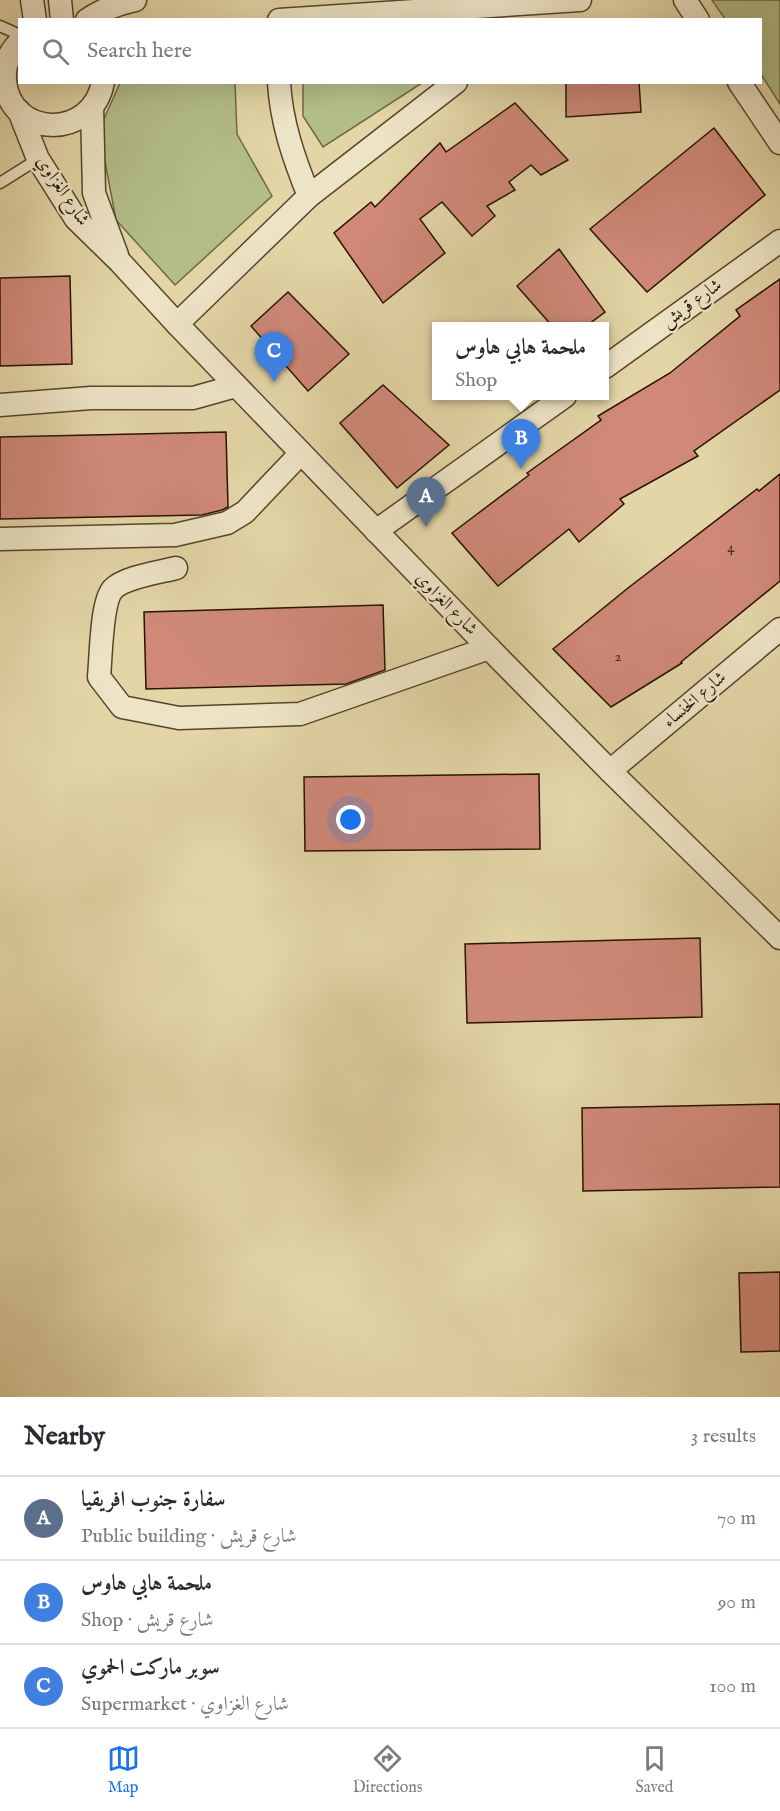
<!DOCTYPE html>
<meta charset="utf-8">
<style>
:root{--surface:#fff;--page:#f7f7f7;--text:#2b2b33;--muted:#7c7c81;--line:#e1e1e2;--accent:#1a73e8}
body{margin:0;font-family:"IM FELL English",Amiri,serif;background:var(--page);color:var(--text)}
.you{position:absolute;left:351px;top:820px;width:21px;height:21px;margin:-15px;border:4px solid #fff;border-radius:50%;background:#1a73e8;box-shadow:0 0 0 9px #1a73e833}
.badge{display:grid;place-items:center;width:39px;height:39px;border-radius:50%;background:var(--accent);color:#fff;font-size:20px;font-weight:700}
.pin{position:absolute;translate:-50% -50px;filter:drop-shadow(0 2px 3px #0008)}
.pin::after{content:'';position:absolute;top:32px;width:21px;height:18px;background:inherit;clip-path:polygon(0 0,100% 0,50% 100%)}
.popup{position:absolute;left:432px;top:322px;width:177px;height:78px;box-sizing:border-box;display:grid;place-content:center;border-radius:0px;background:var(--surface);filter:drop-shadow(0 2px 4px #0005);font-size:20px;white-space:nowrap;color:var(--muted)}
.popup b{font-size:22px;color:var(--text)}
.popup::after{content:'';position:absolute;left:50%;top:100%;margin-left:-12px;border:12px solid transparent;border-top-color:var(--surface)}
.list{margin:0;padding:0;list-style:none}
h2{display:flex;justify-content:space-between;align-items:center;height:78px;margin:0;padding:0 24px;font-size:26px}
h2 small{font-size:20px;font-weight:400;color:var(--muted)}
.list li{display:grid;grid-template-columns:39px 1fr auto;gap:18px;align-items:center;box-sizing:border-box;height:84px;padding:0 24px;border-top:2px solid var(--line)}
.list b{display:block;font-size:22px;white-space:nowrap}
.list p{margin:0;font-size:20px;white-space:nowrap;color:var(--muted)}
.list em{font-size:20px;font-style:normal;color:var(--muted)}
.icon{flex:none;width:33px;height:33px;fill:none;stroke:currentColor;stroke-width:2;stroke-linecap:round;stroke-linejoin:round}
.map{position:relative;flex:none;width:780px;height:1397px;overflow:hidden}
.search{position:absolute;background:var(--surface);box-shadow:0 6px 24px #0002;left:18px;right:18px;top:18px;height:66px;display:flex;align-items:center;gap:15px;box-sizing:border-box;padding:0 21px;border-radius:0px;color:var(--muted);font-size:22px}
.sheet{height:330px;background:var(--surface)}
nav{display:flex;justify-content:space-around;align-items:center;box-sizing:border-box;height:84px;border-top:2px solid var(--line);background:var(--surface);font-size:16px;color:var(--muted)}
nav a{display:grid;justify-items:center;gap:3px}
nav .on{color:var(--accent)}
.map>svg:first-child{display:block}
.green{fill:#b3bd87;stroke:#6d6844;stroke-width:1.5}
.building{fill:#d08979;stroke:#271300;stroke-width:1.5}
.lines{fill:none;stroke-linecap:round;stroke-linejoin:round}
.service-casing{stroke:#56442a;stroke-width:13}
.minor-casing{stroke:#56442a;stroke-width:25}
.service{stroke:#ede4c5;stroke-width:10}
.minor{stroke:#ede4c5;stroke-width:22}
.labels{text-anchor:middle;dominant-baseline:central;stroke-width:4.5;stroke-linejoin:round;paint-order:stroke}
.number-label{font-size:15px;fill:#51301e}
.street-label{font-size:18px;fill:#271300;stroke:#ede4c5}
</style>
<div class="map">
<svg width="780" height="1397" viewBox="0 0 780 1397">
<rect width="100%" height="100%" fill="#e3d5a6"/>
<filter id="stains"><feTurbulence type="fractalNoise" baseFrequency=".00333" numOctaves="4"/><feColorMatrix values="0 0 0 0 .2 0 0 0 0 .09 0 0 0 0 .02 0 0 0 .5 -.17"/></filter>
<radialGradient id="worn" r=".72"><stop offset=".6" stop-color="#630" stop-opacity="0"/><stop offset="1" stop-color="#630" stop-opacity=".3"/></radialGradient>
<g class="green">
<polygon points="712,0 780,0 780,104 761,74 760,20 725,19"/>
<polygon points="120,83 235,83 237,134 272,196 175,285 116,220 99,130"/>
<polygon points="303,83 303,82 422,83 323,147 303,116"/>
</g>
<g class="building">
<polygon points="566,82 639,82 641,112 566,117"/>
<polygon points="515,103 568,160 541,175 531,165 509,182 515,190 487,206 495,216 472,236 442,202 420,219 445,253 383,303 334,233 371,202 375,207 440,143 446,152"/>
<polygon points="714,128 765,195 647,292 590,229"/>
<polygon points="559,249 605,312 585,327 553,327 517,286"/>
<polygon points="70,276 72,364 0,366 0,278"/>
<polygon points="780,279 780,390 694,451 698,456 620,499 624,504 579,542 569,529 498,586 452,533 529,475 527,473 601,420 598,416 670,373 740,316 736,310"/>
<polygon points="288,292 349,354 308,391 251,326"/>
<polygon points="383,385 449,445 397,488 340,423"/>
<polygon points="226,432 228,507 222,510 202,515 0,519 0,437"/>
<polygon points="780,474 780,581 681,662 682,663 611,707 553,649 628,588 757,489 759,491"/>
<polygon points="383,605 385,670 346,684 146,689 144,612"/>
<polygon points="539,774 540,849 305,851 304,777"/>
<polygon points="700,938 702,1017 467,1023 465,944"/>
<polygon points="780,1104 780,1187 583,1191 582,1108"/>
<polygon points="780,1272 780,1351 741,1352 739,1273"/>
</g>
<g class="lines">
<defs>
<g id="service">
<polyline points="0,26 20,35"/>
<polyline points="0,183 38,159"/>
</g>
<g id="minor">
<polyline points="32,0 35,20"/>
<polyline points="60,0 62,20"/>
<polyline points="685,0 698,20"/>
<path d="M87,20c16,-11 30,-16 48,-20"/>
<polyline points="279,20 580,0"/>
<path d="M20,42c-11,10 -16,23 -15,38 4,58 87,61 98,2"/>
<path d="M279,82c2,40 15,77 30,114"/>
<polyline points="739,82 780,143"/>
<polyline points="92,107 94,193 117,255"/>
<polyline points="19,111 38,159 76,219 120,262 177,324 489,648 610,771 780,938"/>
<polyline points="177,324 309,196 456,82"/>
<polyline points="605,367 780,241"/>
<polyline points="0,405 91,398 193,398 236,386"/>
<polyline points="376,531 565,396"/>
<polyline points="0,539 175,535 227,523 245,512 301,453"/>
<path d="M176,568c-16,4 -52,9 -63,21 -12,13 -12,69 -14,88l23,30 57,11 121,-4 189,-66"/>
<polyline points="610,771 780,629"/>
</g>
</defs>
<use href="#service" class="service-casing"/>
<use href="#minor" class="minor-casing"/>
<use href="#service" class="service"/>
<use href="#minor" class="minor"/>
</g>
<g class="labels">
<g class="number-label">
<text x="731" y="547">4</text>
<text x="618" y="656">2</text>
</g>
<g class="street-label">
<text transform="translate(62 191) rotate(56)">شارع الغزاوي</text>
<text transform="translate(692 304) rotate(-36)">شارع قريش</text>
<text transform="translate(446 604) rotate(46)">شارع الغزاوي</text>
<text transform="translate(695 700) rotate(-40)">شارع الخنساء</text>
</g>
</g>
<rect width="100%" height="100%" filter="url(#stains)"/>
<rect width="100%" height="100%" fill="url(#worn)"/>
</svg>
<div class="you"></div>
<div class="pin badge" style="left:426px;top:527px;background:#5c6f8a">A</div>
<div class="pin badge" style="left:521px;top:469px;background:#3f7fe0">B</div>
<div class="popup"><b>ملحمة هابي هاوس</b>Shop</div>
<div class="pin badge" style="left:274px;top:382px;background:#3f7fe0">C</div>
<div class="search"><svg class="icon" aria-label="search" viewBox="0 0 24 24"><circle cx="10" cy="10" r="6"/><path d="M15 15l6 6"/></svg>Search here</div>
</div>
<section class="sheet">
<h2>Nearby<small>3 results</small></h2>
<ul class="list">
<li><span class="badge" style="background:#5c6f8a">A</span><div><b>سفارة جنوب افريقيا</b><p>Public building · شارع قريش</p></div><em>70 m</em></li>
<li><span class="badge" style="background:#3f7fe0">B</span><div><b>ملحمة هابي هاوس</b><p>Shop · شارع قريش</p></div><em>90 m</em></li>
<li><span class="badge" style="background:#3f7fe0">C</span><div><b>سوبر ماركت الحموي</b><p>Supermarket · شارع الغزاوي</p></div><em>100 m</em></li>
</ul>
</section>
<nav>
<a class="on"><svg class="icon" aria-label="map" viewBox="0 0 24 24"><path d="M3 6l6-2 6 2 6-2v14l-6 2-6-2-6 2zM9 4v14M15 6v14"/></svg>Map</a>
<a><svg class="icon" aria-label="directions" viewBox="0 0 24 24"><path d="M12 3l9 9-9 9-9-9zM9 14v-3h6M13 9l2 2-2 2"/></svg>Directions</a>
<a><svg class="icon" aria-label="saved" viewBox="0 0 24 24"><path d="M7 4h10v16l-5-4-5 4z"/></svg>Saved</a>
</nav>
